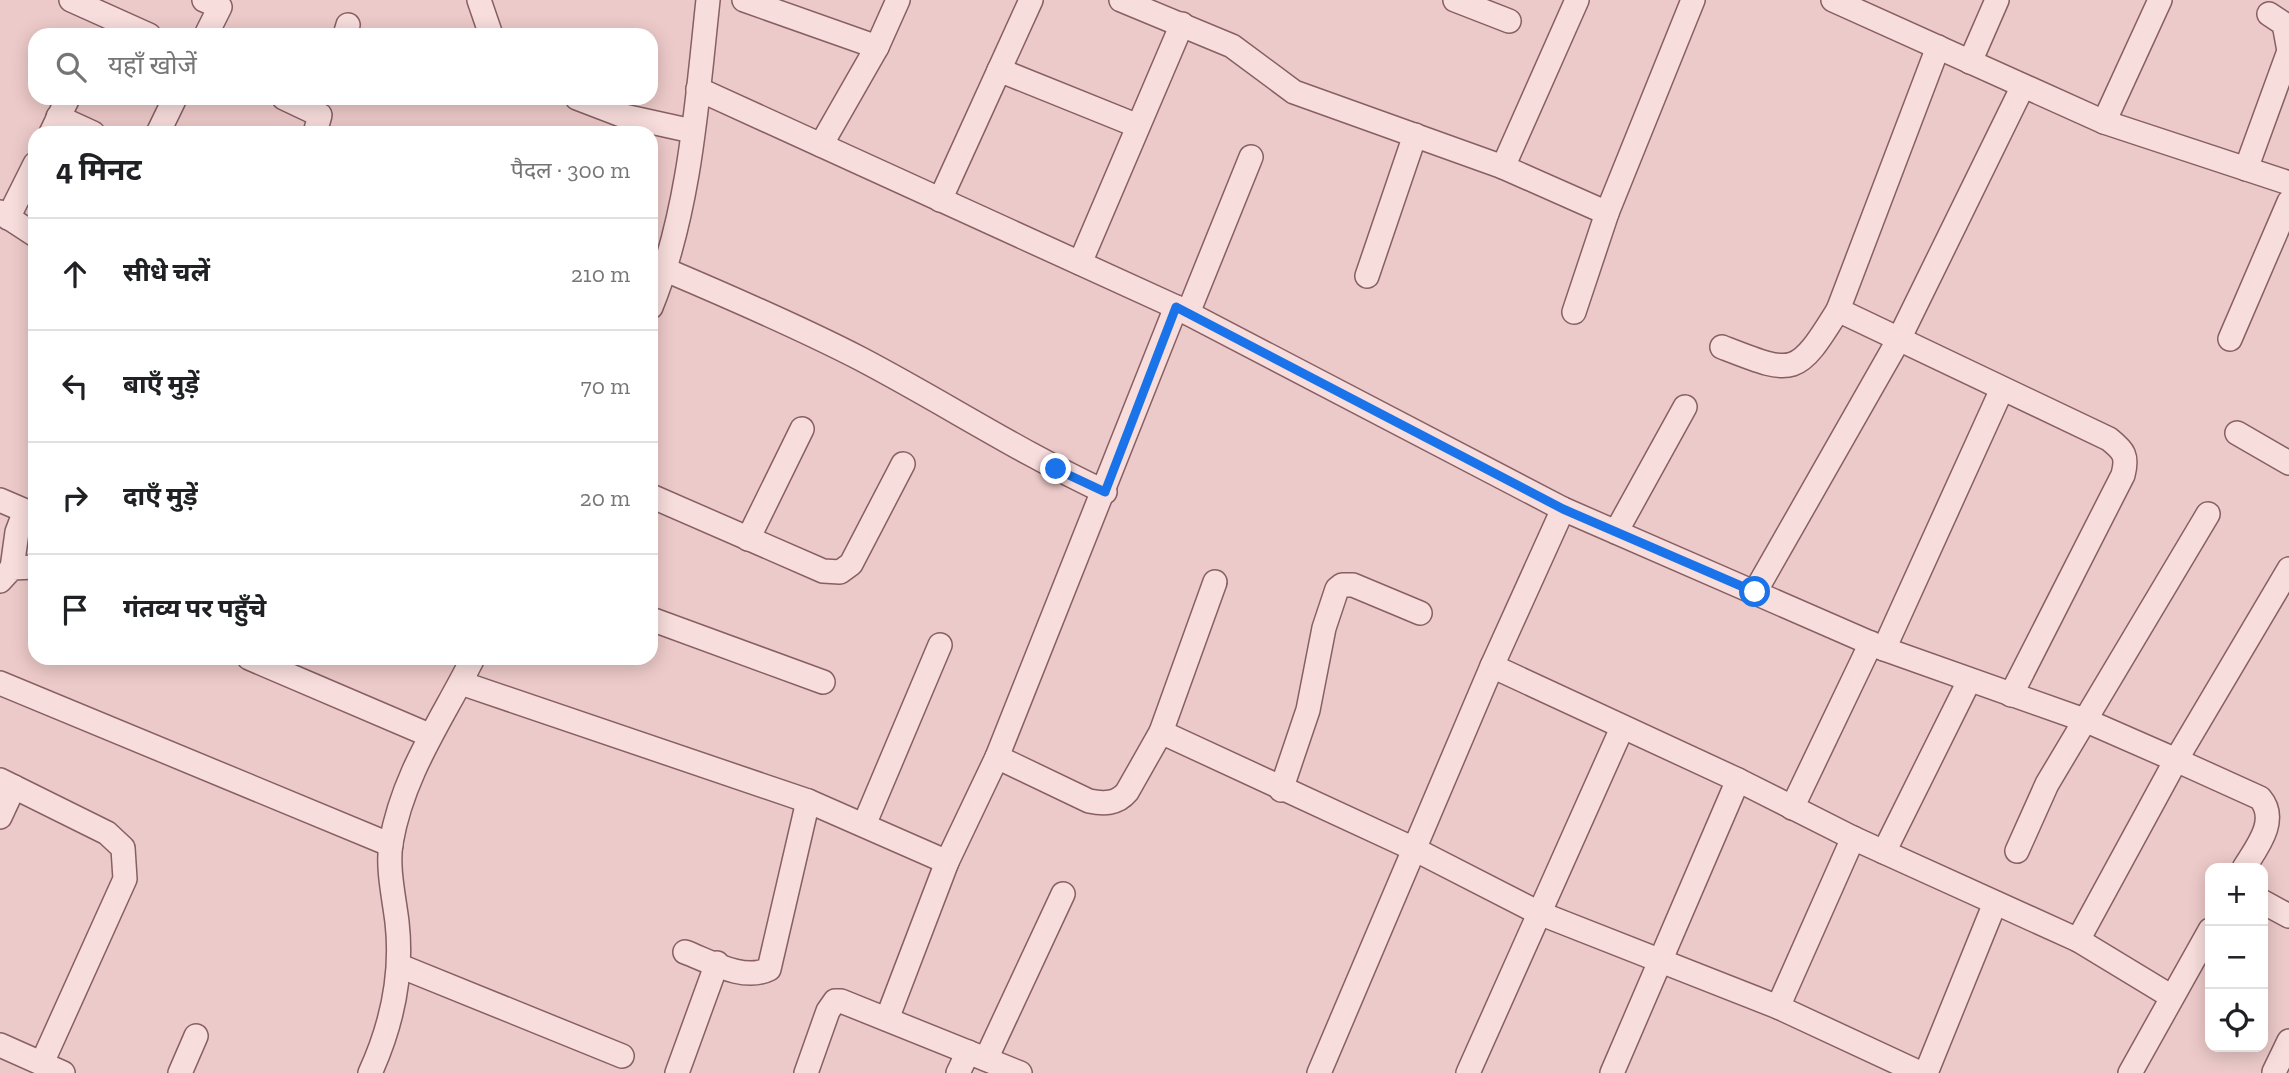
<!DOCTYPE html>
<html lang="hi">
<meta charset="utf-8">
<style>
:root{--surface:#fff;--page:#f6f6f6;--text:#202124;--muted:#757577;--line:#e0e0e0}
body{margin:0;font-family:"Zilla Slab","Noto Sans Devanagari",serif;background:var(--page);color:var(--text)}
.controls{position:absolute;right:21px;bottom:21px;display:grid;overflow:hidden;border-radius:14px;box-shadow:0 4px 18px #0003}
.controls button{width:63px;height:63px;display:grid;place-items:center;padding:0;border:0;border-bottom:2px solid var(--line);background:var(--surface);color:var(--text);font:35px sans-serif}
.stop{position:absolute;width:21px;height:21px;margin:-16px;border:5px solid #1a73e8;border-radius:50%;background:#fff}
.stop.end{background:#1a73e8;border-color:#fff;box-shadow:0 2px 7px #0008}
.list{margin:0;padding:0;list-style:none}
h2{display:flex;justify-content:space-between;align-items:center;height:91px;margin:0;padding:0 28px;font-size:30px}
h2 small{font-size:23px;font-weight:400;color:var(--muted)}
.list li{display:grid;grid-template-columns:46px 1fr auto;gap:21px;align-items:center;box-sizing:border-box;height:112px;padding:0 28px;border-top:2px solid var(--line)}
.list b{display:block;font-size:26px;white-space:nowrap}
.list em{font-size:23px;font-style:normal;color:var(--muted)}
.icon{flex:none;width:38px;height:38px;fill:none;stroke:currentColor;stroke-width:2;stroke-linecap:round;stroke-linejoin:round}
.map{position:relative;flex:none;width:2289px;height:1073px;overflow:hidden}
.search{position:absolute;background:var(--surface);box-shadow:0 4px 18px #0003;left:28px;top:28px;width:630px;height:77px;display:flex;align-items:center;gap:18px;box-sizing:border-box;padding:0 24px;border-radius:21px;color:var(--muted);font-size:26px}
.panel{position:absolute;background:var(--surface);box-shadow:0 4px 18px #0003;left:28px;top:126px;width:630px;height:539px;border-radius:21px}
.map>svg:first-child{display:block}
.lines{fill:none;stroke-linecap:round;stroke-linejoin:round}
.minor-casing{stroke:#875f65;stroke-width:26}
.minor{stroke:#f7dddc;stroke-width:23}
.route{stroke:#1a73e8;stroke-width:9}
</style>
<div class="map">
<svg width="2289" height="1073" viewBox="0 0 2289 1073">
<rect width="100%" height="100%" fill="#eccac9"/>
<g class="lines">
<defs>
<g id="minor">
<polyline points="71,0 149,35"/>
<polyline points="204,0 220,7 206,35"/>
<polyline points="479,0 491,35"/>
<polyline points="744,0 877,47 821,145"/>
<polyline points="1121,0 1232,46 1294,92 1503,167 1607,213 1693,0"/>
<polyline points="1455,0 1509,21"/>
<polyline points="1833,0 2104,122 2289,183"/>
<polyline points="345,35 348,25"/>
<polyline points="877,47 898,0"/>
<path d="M1938,47l-100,263 271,129c15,12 19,17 14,36l-112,220"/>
<polyline points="1970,62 1997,0"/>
<polyline points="999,70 1138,126"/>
<polyline points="698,89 1176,307"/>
<polyline points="284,98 320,115 315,133"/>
<polyline points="577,98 624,116 692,131"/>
<polyline points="58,117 93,133"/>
<polyline points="2104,122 2160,0"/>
<polyline points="51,133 68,98"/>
<polyline points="158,133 175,98"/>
<polyline points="1503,167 1577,0"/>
<polyline points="2246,169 2289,51 2284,24 2269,14"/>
<polyline points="940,200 1031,0"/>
<polyline points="0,212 35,235"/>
<polyline points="8,218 35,164"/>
<polyline points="1080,263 1182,24"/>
<path d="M666,270c66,28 131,56 195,89 82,43 160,94 244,133"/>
<polyline points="1367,276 1415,135"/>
<path d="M651,307c39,-96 46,-205 57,-307"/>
<polyline points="1574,312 1607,213"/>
<polyline points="1188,313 1251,157"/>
<polyline points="2230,339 2289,202"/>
<path d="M1722,347c72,28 74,31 116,-37"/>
<polyline points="2237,433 2289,463"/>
<polyline points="651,496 823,571 840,572 851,564 903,464"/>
<polyline points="0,500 35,515"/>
<polyline points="1616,532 1685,407"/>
<polyline points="748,539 802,429"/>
<polyline points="12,568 17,532 25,511"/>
<polyline points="0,581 12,568 35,567"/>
<polyline points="1755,592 1899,339 2023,86"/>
<polyline points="651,619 823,682"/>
<polyline points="1884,649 2002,389"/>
<polyline points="249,658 429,735"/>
<polyline points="1492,666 1738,780 1853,838 2078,940 2172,997"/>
<polyline points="0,683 391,845"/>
<polyline points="461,683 808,801 947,862"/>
<polyline points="1161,732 1215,582"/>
<path d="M997,757l92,44c15,3 28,3 38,-9l34,-60 253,117 125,64 239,94 142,66"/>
<polyline points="0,780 107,833 123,848 125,879 42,1063"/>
<polyline points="1281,790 1308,710 1324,628 1337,589 1342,585 1353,585 1420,613"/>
<polyline points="1792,808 1871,643"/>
<polyline points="0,817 14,787"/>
<polyline points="864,825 940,645"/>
<polyline points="2017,851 2047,784 2208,514"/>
<polyline points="1884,852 1969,681"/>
<polyline points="2263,902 2289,916"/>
<path d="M2078,940l98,-180 84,38c19,22 -3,49 -16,70"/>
<path d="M685,952c24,9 59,30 84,17l39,-168"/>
<polyline points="400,966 622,1056"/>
<polyline points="1778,1007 1853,838"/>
<polyline points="887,1019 947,862 997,757 1176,307 1563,509 1884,649 2087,721 2176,760 2289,569"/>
<polyline points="0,1045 63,1073"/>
<polyline points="986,1059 1063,894"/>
<polyline points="2274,1072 2289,1041"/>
<polyline points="180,1073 196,1036"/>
<path d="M370,1073c22,-48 33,-98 27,-151 -3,-25 -10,-54 -6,-79 12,-70 51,-123 82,-185"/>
<polyline points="677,1073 717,963"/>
<polyline points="806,1073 828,1011 835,1001 841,1001 1020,1073"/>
<polyline points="958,1073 968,1052"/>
<polyline points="1319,1073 1492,666 1563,509"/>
<polyline points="1468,1073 1622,728"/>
<polyline points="1612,1073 1738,780"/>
<polyline points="1926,1073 1995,903"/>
<polyline points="2130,1073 2210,930"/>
</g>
</defs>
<use href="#minor" class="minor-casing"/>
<use href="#minor" class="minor"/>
</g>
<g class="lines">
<polyline class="route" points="1056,469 1105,492 1176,307 1563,509 1755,592"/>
</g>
</svg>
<div class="controls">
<button>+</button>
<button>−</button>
<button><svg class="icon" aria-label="locate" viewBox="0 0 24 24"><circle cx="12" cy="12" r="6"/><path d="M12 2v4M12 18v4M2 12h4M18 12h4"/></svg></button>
</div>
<div class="stop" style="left:1755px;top:592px"></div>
<div class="stop end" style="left:1056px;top:469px"></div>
<div class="search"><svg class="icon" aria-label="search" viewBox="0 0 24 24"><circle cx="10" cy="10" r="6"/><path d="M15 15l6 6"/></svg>यहाँ खोजें</div>
<section class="panel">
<h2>4 मिनट<small>पैदल · 300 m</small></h2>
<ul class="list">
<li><svg class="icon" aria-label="ahead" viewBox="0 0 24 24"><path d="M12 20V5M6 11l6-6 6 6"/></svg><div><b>सीधे चलें</b></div><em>210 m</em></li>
<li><svg class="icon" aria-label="left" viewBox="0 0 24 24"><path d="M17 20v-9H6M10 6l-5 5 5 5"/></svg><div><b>बाएँ मुड़ें</b></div><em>70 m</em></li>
<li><svg class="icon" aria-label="right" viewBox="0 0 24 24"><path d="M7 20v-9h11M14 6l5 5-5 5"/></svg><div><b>दाएँ मुड़ें</b></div><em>20 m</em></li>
<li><svg class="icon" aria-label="arrive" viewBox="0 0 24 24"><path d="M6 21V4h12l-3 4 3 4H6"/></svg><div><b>गंतव्य पर पहुँचे</b></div></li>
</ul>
</section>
</div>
